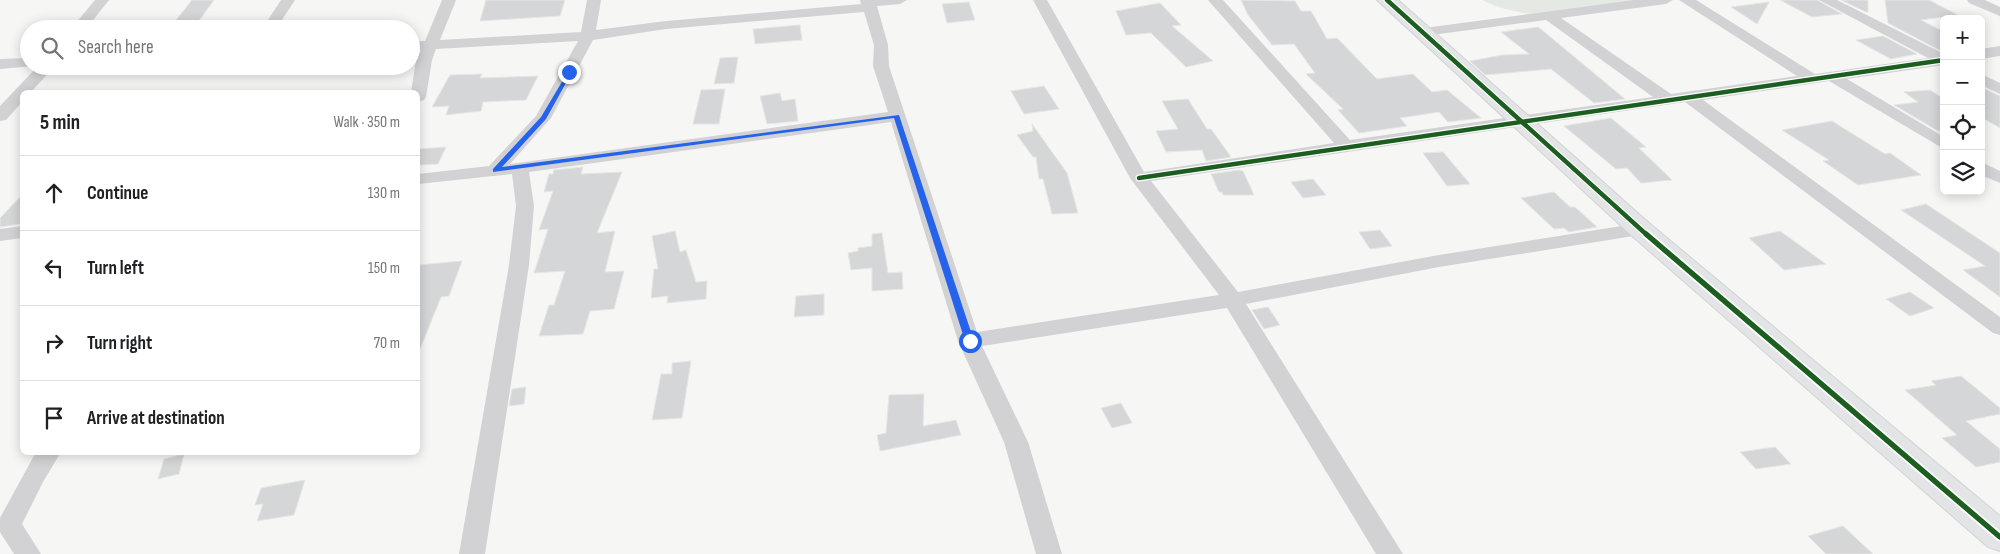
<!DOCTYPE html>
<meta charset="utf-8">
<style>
:root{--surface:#fff;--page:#f2f2f2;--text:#202124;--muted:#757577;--line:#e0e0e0}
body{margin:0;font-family:"Sofia Sans Condensed",sans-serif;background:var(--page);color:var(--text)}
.controls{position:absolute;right:15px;top:15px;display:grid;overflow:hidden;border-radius:8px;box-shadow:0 2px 12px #0003}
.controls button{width:45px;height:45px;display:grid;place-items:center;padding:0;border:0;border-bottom:1px solid var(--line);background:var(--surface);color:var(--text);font:25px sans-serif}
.stop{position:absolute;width:15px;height:15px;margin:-11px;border:4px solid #2563eb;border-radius:50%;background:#fff}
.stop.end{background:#2563eb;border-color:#fff;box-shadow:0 1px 5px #0008}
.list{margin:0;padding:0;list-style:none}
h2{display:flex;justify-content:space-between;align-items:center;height:65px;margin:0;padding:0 20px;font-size:21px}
h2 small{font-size:16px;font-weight:400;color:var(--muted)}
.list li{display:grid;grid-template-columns:32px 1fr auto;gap:15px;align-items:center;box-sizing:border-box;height:75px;padding:0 20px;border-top:1px solid var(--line)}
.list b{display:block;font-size:19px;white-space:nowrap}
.list em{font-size:16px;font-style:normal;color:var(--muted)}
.icon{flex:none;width:28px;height:28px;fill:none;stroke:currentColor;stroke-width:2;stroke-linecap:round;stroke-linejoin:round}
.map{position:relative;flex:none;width:2000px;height:554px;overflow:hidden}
.search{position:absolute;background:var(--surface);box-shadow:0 2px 12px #0003;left:20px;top:20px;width:400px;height:55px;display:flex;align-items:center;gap:12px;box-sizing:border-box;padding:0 18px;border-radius:28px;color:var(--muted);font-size:19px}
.panel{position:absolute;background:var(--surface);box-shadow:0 2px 12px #0003;left:20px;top:90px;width:400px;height:365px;border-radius:8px}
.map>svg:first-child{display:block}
.green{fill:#e4eae3}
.building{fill:#d5d6d7;stroke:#e6e6e5}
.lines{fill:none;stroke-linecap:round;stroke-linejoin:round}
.secondary-casing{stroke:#d2d3d5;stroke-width:2}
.street{fill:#d2d2d4;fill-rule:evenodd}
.secondary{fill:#e3e4e5;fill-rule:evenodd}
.cycleway-far1-casing{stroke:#fff;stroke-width:7}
.cycleway-casing{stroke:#fff;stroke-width:9}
.cycleway-far1{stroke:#1b5e20;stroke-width:4.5}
.cycleway{stroke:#1b5e20;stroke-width:5.5}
.route{fill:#2563eb}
</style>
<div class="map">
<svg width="2000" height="554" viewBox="0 0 2000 554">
<rect width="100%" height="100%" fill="#f6f6f5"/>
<path class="green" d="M1482,0h177c-57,8 -123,28 -177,0z"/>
<g class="building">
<polygon points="192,0 214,0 198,22 173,24"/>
<polygon points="486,0 565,0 560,16 480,21"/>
<polygon points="1241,0 1295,1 1301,11 1311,11 1327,39 1337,38 1377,79 1413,74 1432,92 1447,90 1481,118 1448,122 1439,112 1400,118 1407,126 1359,133 1338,110 1343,109 1306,74 1315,73 1294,44 1272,45 1248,15"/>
<polygon points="1780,0 1817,0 1842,14 1812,17"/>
<polygon points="1841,0 1868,0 1868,12 1866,12"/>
<polygon points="1885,0 1929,0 1958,15 1921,20 1944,32 1944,49 1939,50 1888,23"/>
<polygon points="969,2 975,20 947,23 942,4"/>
<polygon points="1769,2 1757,24 1731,7"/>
<polygon points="1160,3 1181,25 1172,26 1213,61 1186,67 1151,33 1126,35 1116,11"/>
<polygon points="800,25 802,40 755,44 753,29"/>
<polygon points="1538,27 1542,30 1625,99 1594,103 1551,69 1485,75 1470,61 1502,55 1529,54 1501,32"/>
<polygon points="1883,36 1917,54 1891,59 1856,40"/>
<polygon points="738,57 734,83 714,84 720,58"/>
<polygon points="482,74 480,78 538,76 526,100 483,102 481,111 446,115 449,106 432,107 450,75"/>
<polygon points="1044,86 1059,109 1024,114 1011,91"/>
<polygon points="1981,87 2000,96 2000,128 1981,117"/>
<polygon points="725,89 719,124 693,124 701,90"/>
<polygon points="1930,90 1944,99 1944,131 1938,131 1894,105 1918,102 1904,92"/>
<polygon points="780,93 782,101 795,99 798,121 767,124 760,96"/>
<polygon points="1188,99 1207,129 1211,129 1231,157 1206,161 1202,150 1166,152 1156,131 1178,129 1162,101"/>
<polygon points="1611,118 1646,147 1639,148 1672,180 1641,183 1627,168 1616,169 1564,126"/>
<polygon points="1832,121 1885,154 1890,153 1921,175 1858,185 1823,161 1829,160 1782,130"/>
<polygon points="1032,124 1067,173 1078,213 1052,214 1043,179 1039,179 1036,157 1033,157 1017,135 1033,131"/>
<polygon points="446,147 438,164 418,165 418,149"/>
<polygon points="1443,152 1470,184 1447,186 1423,153"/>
<polygon points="583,167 581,174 622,172 597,233 615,231 605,272 624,271 614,309 590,311 583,334 539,336 549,305 554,305 565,271 534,273 548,229 539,230 553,191 544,192 549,174 553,174 554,170"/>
<polygon points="1239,170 1243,171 1254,195 1223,195 1222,192 1219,192 1211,174"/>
<polygon points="1313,179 1326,195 1303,198 1291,182"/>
<polygon points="1554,192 1570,207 1575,207 1597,227 1569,232 1564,228 1554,229 1521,198"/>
<polygon points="22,195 22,221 20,224 0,227 0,218"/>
<polygon points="1926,204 2000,253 2000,297 1963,270 1985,266 1901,210"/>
<polygon points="1380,230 1392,246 1370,249 1359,232"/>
<polygon points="675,231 680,252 686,250 696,282 707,281 706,299 667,303 668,296 651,298 654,269 658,269 652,236"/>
<polygon points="1780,231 1826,264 1784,270 1749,238"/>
<polygon points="882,233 888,273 902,272 903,289 872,291 872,268 851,270 848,253 858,251 858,248 872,246 872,234"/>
<polygon points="462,261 449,296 441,297 418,354 418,265"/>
<polygon points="1910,292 1934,308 1910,316 1886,299"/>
<polygon points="824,294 824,315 794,317 796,296"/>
<polygon points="1268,307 1280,325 1264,329 1252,310"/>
<polygon points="691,361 682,418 652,420 661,374 672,374 672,363"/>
<polygon points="1961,376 2000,408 2000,414 1966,421 2000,449 2000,462 1976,467 1942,438 1957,435 1905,390 1936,385 1931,381"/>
<polygon points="526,387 524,404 509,406 512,389"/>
<polygon points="924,394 923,426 956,420 961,435 880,451 877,435 886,433 889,395"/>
<polygon points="1121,403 1132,423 1112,428 1101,408"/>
<polygon points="1775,447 1791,464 1756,469 1740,452"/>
<polygon points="184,454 179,474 158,479 164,459"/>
<polygon points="305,480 294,515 257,521 263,504 255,505 261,488"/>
<polygon points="1843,526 1873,554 1826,554 1808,536"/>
</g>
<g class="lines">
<defs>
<polygon id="secondary" points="1377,0 1398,0 1649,223 2000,516 2000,551 1988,547 1631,235"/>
</defs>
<use href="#secondary" class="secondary-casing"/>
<g class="street">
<polygon points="95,0 109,0 86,29 71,29"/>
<polygon points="281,0 295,0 276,29 262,29"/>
<path d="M442,0h14l-16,40 141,-8 6,-32h14l-5,30 70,-9 195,-17 -1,-4h47l-7,4 -23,2 11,39 1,21 88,266 242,-37 -89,-117 -97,-178h14l97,172 190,-29 -126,-143h15l127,140 303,-43 -107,-77 -122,16 -5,-1 -2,-3 2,-3 5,-1 210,-28h39l-7,4 -105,14 110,76 126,-18 -118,-76h17l119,74 113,-16 -109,-58h18l107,54v11l-97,14 97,58v12l-115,-68 -126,19 297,217v18l-7,-2 -308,-231 -534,79 87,111 201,-37 201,-32 7,2 2,4 -2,4 -7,2 -201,32 -193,37 157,250h-27l-149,-246 -245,38 46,96 34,112h-26l-32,-112 -46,-101 -67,-219 -362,50 5,34 -5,59 -44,289h-26l50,-289 7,-59 -4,-32 -94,10v-10l71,-8 47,-50 42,-75 -142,8 -4,11 -6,37 -2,3 -6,2v-10h-7l5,-32 5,-10h-10v-9h14zM864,12l10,33 -1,21 15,46 -378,52 41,-46 42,-78 73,-11z"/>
<polygon points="1967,0 1985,0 2000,7 2000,16 1969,3"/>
<polygon points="2000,46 2000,56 1981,59 1981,49"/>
<polygon points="29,58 29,66 34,66 0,69 0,59"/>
<polygon points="38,66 55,66 31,92 22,92 22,102 6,120 0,121 0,106"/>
<polygon points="1981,74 2000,83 2000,94 1981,85"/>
<polygon points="1981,162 2000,171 2000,183 1981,175"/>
<polygon points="22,226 22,238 0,241 0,229"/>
<polygon points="36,452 61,452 43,482 22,524 41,554 14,554 0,532 0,518"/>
</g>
<use href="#secondary" class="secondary"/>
<defs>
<g id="cycleway-far1">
<polyline points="1387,0 1647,235"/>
<polyline points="1139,178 1944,60"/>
</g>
<polyline id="cycleway" points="1646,234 2000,537"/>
</defs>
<use href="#cycleway-far1" class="cycleway-far1-casing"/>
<use href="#cycleway" class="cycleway-casing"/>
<use href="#cycleway-far1" class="cycleway-far1"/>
<use href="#cycleway" class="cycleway"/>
</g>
<polygon class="route" points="569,70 572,72 546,119 502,167 899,115 974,341 973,343 965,341 894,118 493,172 493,169 541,117"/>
</svg>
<div class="controls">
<button>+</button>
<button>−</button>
<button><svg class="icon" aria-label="locate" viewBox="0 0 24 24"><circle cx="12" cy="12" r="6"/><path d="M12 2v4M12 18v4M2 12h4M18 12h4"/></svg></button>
<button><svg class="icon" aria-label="layers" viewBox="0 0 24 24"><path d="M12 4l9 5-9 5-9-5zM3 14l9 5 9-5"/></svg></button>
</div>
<div class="stop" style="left:970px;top:341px"></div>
<div class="stop end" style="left:569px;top:72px"></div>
<div class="search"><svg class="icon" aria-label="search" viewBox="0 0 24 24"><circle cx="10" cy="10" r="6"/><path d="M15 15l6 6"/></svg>Search here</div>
<section class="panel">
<h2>5 min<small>Walk · 350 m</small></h2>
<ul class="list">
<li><svg class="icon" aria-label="ahead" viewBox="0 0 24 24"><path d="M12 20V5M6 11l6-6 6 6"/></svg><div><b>Continue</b></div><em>130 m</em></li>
<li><svg class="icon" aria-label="left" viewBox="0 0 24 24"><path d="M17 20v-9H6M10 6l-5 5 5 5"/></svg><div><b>Turn left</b></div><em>150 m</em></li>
<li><svg class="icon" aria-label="right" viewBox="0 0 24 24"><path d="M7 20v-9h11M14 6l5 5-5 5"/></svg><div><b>Turn right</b></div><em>70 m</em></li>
<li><svg class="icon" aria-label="arrive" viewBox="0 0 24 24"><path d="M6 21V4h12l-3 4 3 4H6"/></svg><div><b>Arrive at destination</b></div></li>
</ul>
</section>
</div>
